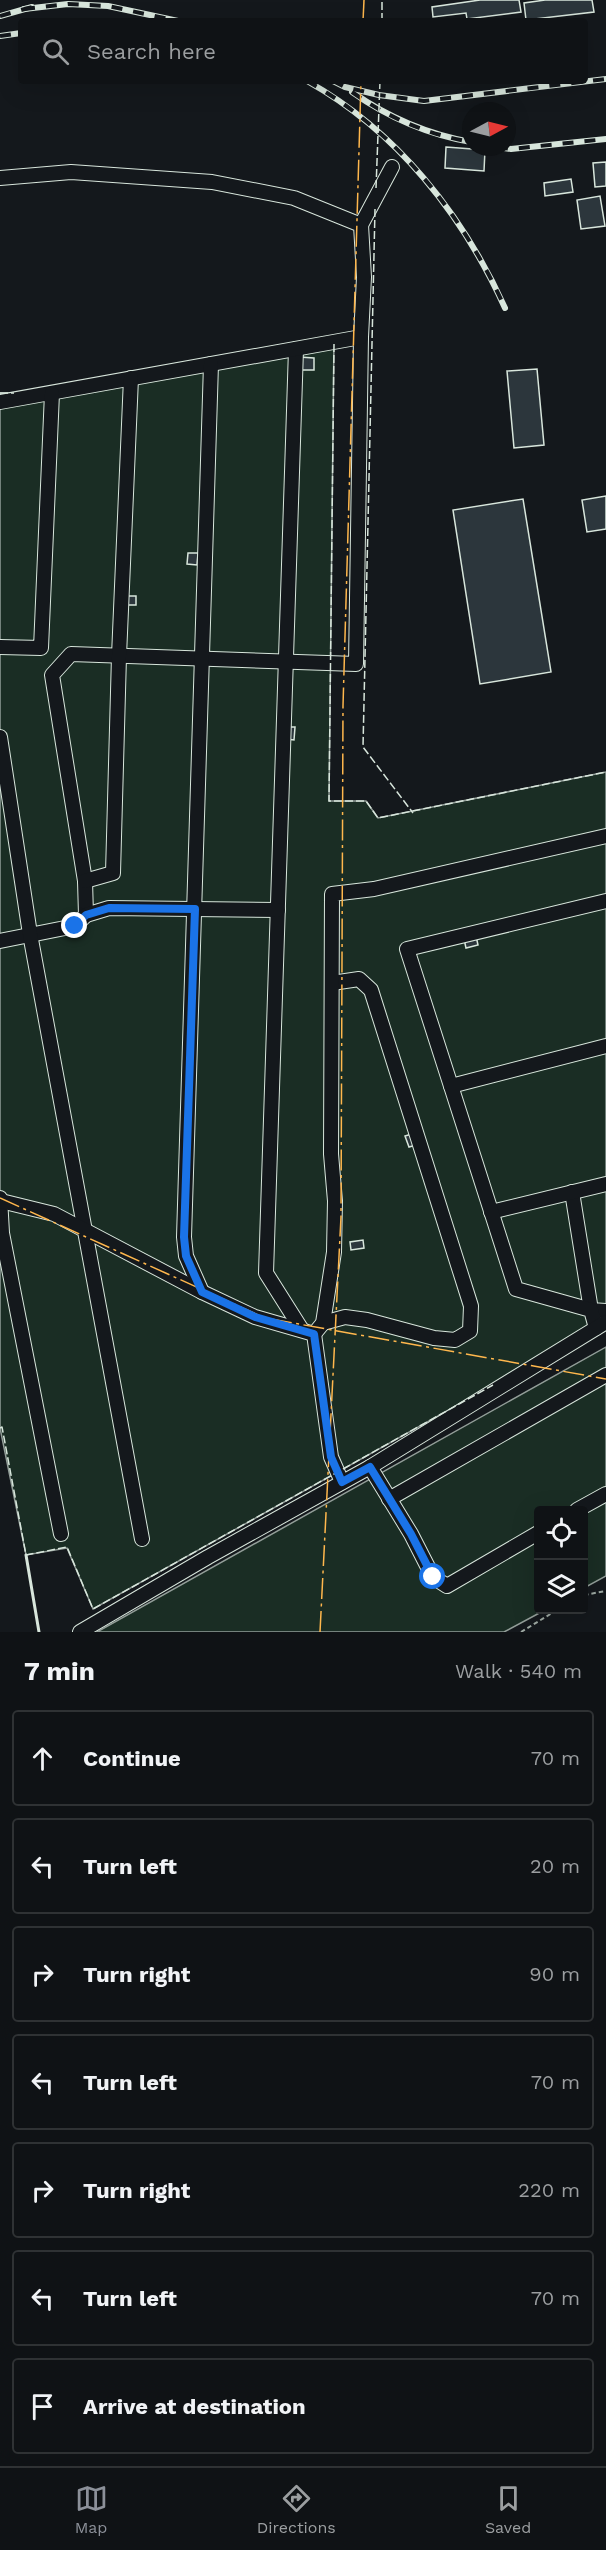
<!DOCTYPE html>
<meta charset="utf-8">
<style>
:root{--surface:#0f1215;--page:#181b1e;--text:#f1f3f6;--muted:#9b9ea0;--line:#2f3234;--accent:#8c9099}
body{margin:0;font-family:"Work Sans",sans-serif;background:var(--page);color:var(--text)}
.controls{position:absolute;right:18px;bottom:18px;display:grid;overflow:hidden;border-radius:6px;box-shadow:0 6px 24px #0002}
.controls button{width:54px;height:54px;display:grid;place-items:center;padding:0;border:0;border-bottom:2px solid var(--line);background:var(--surface);color:var(--text);font:30px sans-serif}
.compass{position:absolute;left:462px;top:102px;width:54px;height:54px;border-radius:50%;background:var(--surface);box-shadow:0 6px 24px #0002;rotate:83deg}
.stop{position:absolute;width:18px;height:18px;margin:-14px;border:4px solid #1a73e8;border-radius:50%;background:#fff}
.stop.end{background:#1a73e8;border-color:#fff;box-shadow:0 2px 6px #0008}
.list{margin:0;padding:0;list-style:none}
h2{display:flex;justify-content:space-between;align-items:center;height:78px;margin:0;padding:0 24px;font-size:26px}
h2 small{font-size:20px;font-weight:400;color:var(--muted)}
.list li{display:grid;grid-template-columns:39px 1fr auto;gap:18px;align-items:center;box-sizing:border-box;height:96px;margin:0 12px 12px;padding:0 12px;border:2px solid var(--line);border-radius:6px}
.list b{display:block;font-size:22px;white-space:nowrap}
.list em{font-size:20px;font-style:normal;color:var(--muted)}
.icon{flex:none;width:33px;height:33px;fill:none;stroke:currentColor;stroke-width:2;stroke-linecap:round;stroke-linejoin:round}
.map{position:relative;flex:none;width:606px;height:1632px;overflow:hidden}
.search{position:absolute;background:var(--surface);box-shadow:0 6px 24px #0002;left:18px;right:18px;top:18px;height:66px;display:flex;align-items:center;gap:15px;box-sizing:border-box;padding:0 21px;border-radius:6px;color:var(--muted);font-size:22px}
.sheet{height:834px;background:var(--surface)}
nav{display:flex;justify-content:space-around;align-items:center;box-sizing:border-box;height:84px;border-top:2px solid var(--line);background:var(--surface);font-size:16px;color:var(--muted)}
nav a{display:grid;justify-items:center;gap:3px}
nav .on{color:var(--accent)}
.map>svg:first-child{display:block}
.green{fill:#1a2d24;stroke:#939e99;stroke-width:1.5}
.building{fill:#2c363c;stroke:#d8e6dc;stroke-width:1.5}
.lines{fill:none;stroke-linecap:round;stroke-linejoin:round}
.minor-casing{stroke:#d8e6dc;stroke-width:16}
.path{stroke:#9da8a2;stroke-width:2;stroke-dasharray:4.5 3;stroke-linecap:butt}
.minor{stroke:#14181c;stroke-width:14}
.rail-casing{stroke:#d8e6dc;stroke-width:6}
.rail{stroke:#14181c;stroke-width:4;stroke-dasharray:11;stroke-linecap:butt}
.fence{stroke:#d8e6dc;stroke-width:1.5;stroke-dasharray:8 3;stroke-linecap:butt}
.wall{stroke:#d8e6dc;stroke-width:3}
.power{stroke:#ffb74d;stroke-width:1.5;stroke-dasharray:21 4.5 3 4.5;stroke-linecap:butt}
.route{stroke:#1a73e8;stroke-width:8}
</style>
<div class="map">
<svg width="606" height="1632" viewBox="0 0 606 1632">
<rect width="100%" height="100%" fill="#14181c"/>
<g class="green">
<polygon points="334,337 329,801 366,801 378,818 606,772 606,1322 93,1609 67,1548 26,1555 0,1428 0,393 21,393"/>
<polygon points="606,1347 606,1576 584,1588 584,1510 538,1510 538,1610 545,1610 504,1632 97,1632"/>
</g>
<g class="building">
<polygon points="480,0 519,0 521,12 467,19 466,13 433,17 432,7"/>
<polygon points="545,0 592,0 594,12 526,20 524,3"/>
<polygon points="446,147 485,150 484,171 445,168"/>
<polygon points="606,162 606,186 595,187 593,163"/>
<polygon points="571,179 573,192 545,196 544,183"/>
<polygon points="600,196 605,226 581,229 577,200"/>
<polygon points="299,357 314,358 314,370 298,370"/>
<polygon points="537,369 544,445 514,448 507,371"/>
<polygon points="606,496 606,529 587,532 582,500"/>
<polygon points="523,499 551,672 480,684 453,510"/>
<polygon points="188,553 198,553 197,565 187,564"/>
<polygon points="128,596 136,596 136,605 127,605"/>
<polygon points="287,727 295,727 294,740 286,739"/>
<polygon points="476,936 478,945 466,948 464,939"/>
<polygon points="412,1134 416,1145 409,1147 405,1136"/>
<polygon points="363,1240 364,1248 351,1250 350,1242"/>
</g>
<g class="lines">
<defs>
<g id="minor">
<polyline points="0,178 71,172 212,182 294,198 361,225 364,277 361,337 356,664 71,654 52,675 85,881 86,915 75,926 0,941"/>
<polyline points="361,225 392,167"/>
<polyline points="296,349 266,1273 302,1330"/>
<polyline points="0,402 361,337"/>
<polyline points="0,647 41,648 52,393"/>
<polyline points="0,737 30,934 142,1539"/>
<polyline points="85,881 113,873 119,656 131,378"/>
<polyline points="86,915 109,908 278,910"/>
<polyline points="451,1086 407,949 606,901"/>
<polyline points="572,1192 591,1310 606,1311"/>
<polyline points="0,1198 2,1233 61,1534"/>
<polyline points="1,1201 54,1214 202,1292 255,1317 314,1334 331,1457 342,1482"/>
<polyline points="491,1212 606,1184"/>
<polyline points="202,1292 186,1256 184,1237 211,364"/>
<polyline points="323,1323 345,1317 367,1320 434,1338 455,1340 470,1331 471,1306 371,990 359,979 332,983"/>
<polyline points="596,1328 591,1310 516,1289 451,1086 606,1046"/>
<polyline points="314,1334 323,1323 334,1252 335,1201 331,1154 332,894 374,889 606,836"/>
<polyline points="370,1467 411,1534 433,1577 447,1586 538,1533"/>
<polyline points="389,1499 606,1375"/>
<polyline points="577,1510 606,1494"/>
<polyline points="80,1632 208,1557 370,1467 606,1322"/>
</g>
</defs>
<use href="#minor" class="minor-casing"/>
<g class="path">
<polyline points="584,1595 606,1591"/>
<polyline points="521,1632 557,1610"/>
</g>
<use href="#minor" class="minor"/>
<defs>
<g id="rail">
<polyline points="24,9 68,4 108,6 178,21"/>
<polyline points="0,16 32,7"/>
<polyline points="0,36 21,33"/>
<path d="M307,81c90,50 156,134 198,227"/>
<polyline points="333,81 345,87 379,95 424,101 606,79"/>
<path d="M352,92c37,26 74,42 119,50"/>
<polyline points="497,147 511,149 606,139"/>
</g>
</defs>
<use href="#rail" class="rail-casing"/>
<use href="#rail" class="rail"/>
<g class="fence">
<polyline points="382,21 382,0"/>
<polyline points="376,188 380,81"/>
<polyline points="375,209 363,747 413,813"/>
<polyline points="334,344 329,801 366,801 378,818 606,772"/>
<polyline points="0,393 14,393"/>
<polyline points="0,1428 2,1427 26,1555 67,1547 93,1609 493,1385"/>
</g>
<polyline class="wall" points="26,1555 39,1632"/>
<g class="power">
<polyline points="363,21 364,0"/>
<polyline points="0,1198 265,1318 606,1379"/>
<polyline points="320,1632 341,1217 343,706 361,81"/>
</g>
</g>
<g class="lines">
<polyline class="route" points="75,926 86,915 109,908 195,909 184,1237 186,1256 202,1292 255,1317 314,1334 331,1457 342,1482 370,1467 411,1534 433,1577"/>
</g>
</svg>
<div class="controls">
<button><svg class="icon" aria-label="locate" viewBox="0 0 24 24"><circle cx="12" cy="12" r="6"/><path d="M12 2v4M12 18v4M2 12h4M18 12h4"/></svg></button>
<button><svg class="icon" aria-label="layers" viewBox="0 0 24 24"><path d="M12 4l9 5-9 5-9-5zM3 14l9 5 9-5"/></svg></button>
</div>
<svg class="compass" viewBox="-18 -18 36 36"><path d="M0-13l5 13h-10z" fill="#e53935"/><path d="M0 13l5-13h-10z" fill="#9b9ea0"/></svg>
<div class="stop" style="left:433px;top:1577px"></div>
<div class="stop end" style="left:75px;top:926px"></div>
<div class="search"><svg class="icon" aria-label="search" viewBox="0 0 24 24"><circle cx="10" cy="10" r="6"/><path d="M15 15l6 6"/></svg>Search here</div>
</div>
<section class="sheet">
<h2>7 min<small>Walk · 540 m</small></h2>
<ul class="list">
<li><svg class="icon" aria-label="ahead" viewBox="0 0 24 24"><path d="M12 20V5M6 11l6-6 6 6"/></svg><div><b>Continue</b></div><em>70 m</em></li>
<li><svg class="icon" aria-label="left" viewBox="0 0 24 24"><path d="M17 20v-9H6M10 6l-5 5 5 5"/></svg><div><b>Turn left</b></div><em>20 m</em></li>
<li><svg class="icon" aria-label="right" viewBox="0 0 24 24"><path d="M7 20v-9h11M14 6l5 5-5 5"/></svg><div><b>Turn right</b></div><em>90 m</em></li>
<li><svg class="icon" aria-label="left" viewBox="0 0 24 24"><path d="M17 20v-9H6M10 6l-5 5 5 5"/></svg><div><b>Turn left</b></div><em>70 m</em></li>
<li><svg class="icon" aria-label="right" viewBox="0 0 24 24"><path d="M7 20v-9h11M14 6l5 5-5 5"/></svg><div><b>Turn right</b></div><em>220 m</em></li>
<li><svg class="icon" aria-label="left" viewBox="0 0 24 24"><path d="M17 20v-9H6M10 6l-5 5 5 5"/></svg><div><b>Turn left</b></div><em>70 m</em></li>
<li><svg class="icon" aria-label="arrive" viewBox="0 0 24 24"><path d="M6 21V4h12l-3 4 3 4H6"/></svg><div><b>Arrive at destination</b></div></li>
</ul>
</section>
<nav>
<a class="on"><svg class="icon" aria-label="map" viewBox="0 0 24 24"><path d="M3 6l6-2 6 2 6-2v14l-6 2-6-2-6 2zM9 4v14M15 6v14"/></svg>Map</a>
<a><svg class="icon" aria-label="directions" viewBox="0 0 24 24"><path d="M12 3l9 9-9 9-9-9zM9 14v-3h6M13 9l2 2-2 2"/></svg>Directions</a>
<a><svg class="icon" aria-label="saved" viewBox="0 0 24 24"><path d="M7 4h10v16l-5-4-5 4z"/></svg>Saved</a>
</nav>
